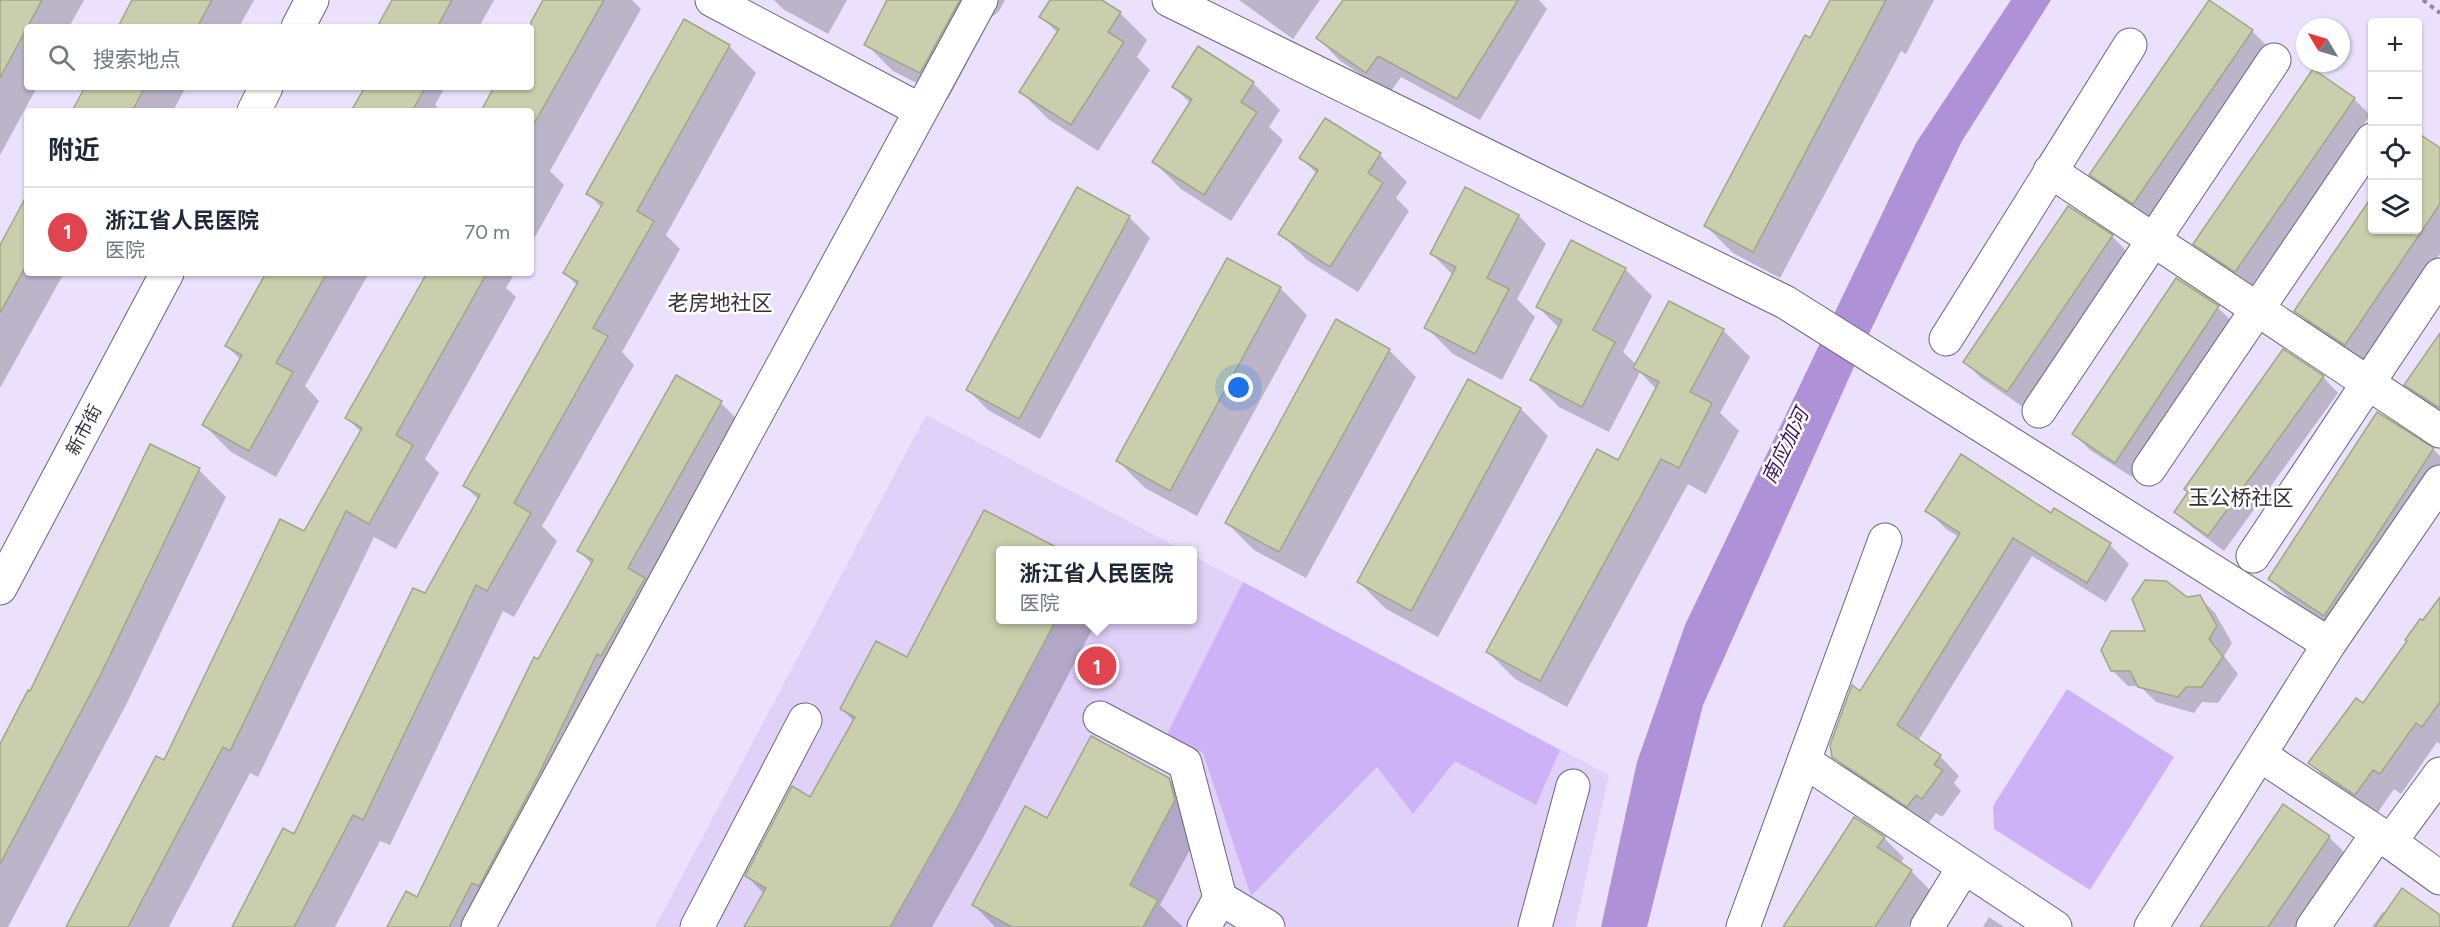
<!DOCTYPE html>
<html lang="zh">
<meta charset="utf-8">
<style>
:root{--surface:#fff;--page:#f2f2f3;--text:#1f2937;--muted:#747a83;--line:#e0e1e3;--accent:#b45309}
body{margin:0;font-family:Figtree,"Noto Sans SC",sans-serif;background:var(--page);color:var(--text)}
.controls{position:absolute;right:18px;top:18px;display:grid;overflow:hidden;border-radius:6px;box-shadow:0 2px 4px #0004}
.controls button{width:54px;height:54px;display:grid;place-items:center;padding:0;border:0;border-bottom:2px solid var(--line);background:var(--surface);color:var(--text);font:30px sans-serif}
.compass{position:absolute;left:2296px;top:18px;width:54px;height:54px;border-radius:50%;background:var(--surface);box-shadow:0 2px 4px #0004;rotate:308deg}
.you{position:absolute;left:1239px;top:388px;width:21px;height:21px;margin:-15px;border:4px solid #fff;border-radius:50%;background:#1a73e8;box-shadow:0 0 0 9px #1a73e833}
.badge{display:grid;place-items:center;width:39px;height:39px;border-radius:50%;background:var(--accent);color:#fff;font-size:20px;font-weight:700}
.pin{position:absolute;translate:-50% -50%;border:3px solid #fff;box-shadow:0 2px 6px #0006}
.popup{position:absolute;left:996px;top:546px;width:201px;height:78px;box-sizing:border-box;display:grid;place-content:center;border-radius:6px;background:var(--surface);filter:drop-shadow(0 2px 4px #0005);font-size:20px;white-space:nowrap;color:var(--muted)}
.popup b{font-size:22px;color:var(--text)}
.popup::after{content:'';position:absolute;left:50%;top:100%;margin-left:-12px;border:12px solid transparent;border-top-color:var(--surface)}
.list{margin:0;padding:0;list-style:none}
h2{display:flex;justify-content:space-between;align-items:center;height:78px;margin:0;padding:0 24px;font-size:26px}
h2 small{font-size:20px;font-weight:400;color:var(--muted)}
.list li{display:grid;grid-template-columns:39px 1fr auto;gap:18px;align-items:center;box-sizing:border-box;height:90px;padding:0 24px;border-top:2px solid var(--line)}
.list b{display:block;font-size:22px;white-space:nowrap}
.list p{margin:0;font-size:20px;white-space:nowrap;color:var(--muted)}
.list em{font-size:20px;font-style:normal;color:var(--muted)}
.icon{flex:none;width:33px;height:33px;fill:none;stroke:currentColor;stroke-width:2;stroke-linecap:round;stroke-linejoin:round}
.map{position:relative;flex:none;width:2440px;height:927px;overflow:hidden}
.search{position:absolute;background:var(--surface);box-shadow:0 2px 4px #0004;left:24px;top:24px;width:510px;height:66px;display:flex;align-items:center;gap:15px;box-sizing:border-box;padding:0 21px;border-radius:6px;color:var(--muted);font-size:22px}
.panel{position:absolute;background:var(--surface);box-shadow:0 2px 4px #0004;left:24px;top:108px;width:510px;height:168px;border-radius:6px}
.map>svg:first-child{display:block}
.built{fill:#e0d1f9}
.green{fill:#ceb2f8}
.water{fill:#ae91d7}
.shadow{fill:#0003}
.building{fill:#c9cfad;stroke:#a1a686;stroke-width:1.5}
.lines{fill:none;stroke-linecap:round;stroke-linejoin:round}
.minor-casing{stroke:#6e637f;stroke-width:35}
.path{stroke:#8f879b;stroke-width:4;stroke-dasharray:4.5 4.5;stroke-linecap:butt}
.minor{stroke:#fff;stroke-width:33}
.labels{text-anchor:middle;dominant-baseline:central;stroke-width:5;stroke-linejoin:round;paint-order:stroke}
.street-label{font-size:18px;fill:#342f3b;stroke:#fff}
.water-label{font-size:20px;font-style:italic;fill:#3e1365;stroke:#fff}
.quarter-label{font-size:21px;fill:#342f3b;stroke:#fff}
</style>
<div class="map">
<svg width="2440" height="927" viewBox="0 0 2440 927">
<rect width="100%" height="100%" fill="#ebe1fc"/>
<polygon class="built" points="926,415 1183,550 1001,550 1001,620 1193,620 1193,556 1609,775 1575,927 655,927"/>
<g class="green">
<polygon points="1243,582 1560,750 1536,805 1455,761 1413,814 1377,767 1251,896 1203,753 1167,734"/>
<polygon points="2067,689 2174,757 2090,890 1994,829 1993,806"/>
</g>
<polygon class="water" points="2011,0 2051,0 1962,141 1865,342 1703,705 1647,927 1601,927 1637,762 1685,625 1916,143"/>
<g class="shadow">
<polygon points="0,0 84,0 69,27 27,27 27,87 37,87 0,155"/>
<polygon points="156,0 254,0 239,27 120,27"/>
<polygon points="393,0 494,0 479,27 378,27"/>
<polygon points="545,0 632,0 641,9 550,171 564,185 531,244 531,111 482,111 496,87 531,87 530,27"/>
<polygon points="774,0 847,0 828,34 783,9"/>
<polygon points="889,0 1005,0 999,11 991,18 948,99 893,71 866,44"/>
<polygon points="1052,0 1099,0 1120,13 1147,40 1137,57 1150,70 1098,151 1048,119 1021,92 1058,33 1041,17"/>
<polygon points="1239,0 1320,0 1293,39"/>
<polygon points="1344,0 1539,0 1547,9 1480,120 1401,77 1389,94 1339,60 1318,38"/>
<polygon points="1831,0 1934,0 1906,54 1901,51 1780,278 1733,253 1706,226"/>
<polygon points="2252,31 2268,47 2150,219 2107,190 2091,175"/>
<polygon points="729,46 756,73 666,235 680,249 622,352 634,365 542,526 557,541 514,617 503,611 390,845 380,841 335,927 233,927 295,836 479,500 465,486 578,286 565,273 602,208 588,194"/>
<polygon points="1253,83 1280,110 1269,127 1283,140 1231,221 1181,189 1154,162 1191,104 1174,87"/>
<polygon points="87,87 186,87 173,111 74,111"/>
<polygon points="366,87 445,87 435,105 441,111 353,111"/>
<polygon points="2354,99 2370,115 2251,287 2211,259 2195,243"/>
<polygon points="2418,135 2440,150 2440,254 2366,364 2316,331 2296,311 2372,230 2418,230"/>
<polygon points="1380,155 1407,182 1396,198 1409,211 1358,292 1307,260 1280,233 1318,175 1301,158"/>
<polygon points="1077,189 1129,217 1150,238 1040,439 988,410 968,390"/>
<polygon points="1465,189 1519,216 1546,244 1517,299 1535,317 1502,380 1453,354 1426,327 1453,275 1432,254"/>
<polygon points="27,198 27,273 64,273 0,388 0,248"/>
<polygon points="2112,236 2127,252 2023,407 1981,378 1965,362"/>
<polygon points="1625,269 1652,296 1623,352 1637,365 1723,330 1750,357 1720,413 1739,431 1706,494 1688,484 1567,707 1515,679 1488,652 1619,462 1657,390 1640,372 1609,432 1559,407 1532,380 1559,328 1538,307"/>
<polygon points="268,273 369,273 305,386 319,401 276,477 231,452 204,425 241,360 227,346"/>
<polygon points="428,273 515,273 506,288 516,297 425,459 439,473 396,549 374,537 258,777 250,773 169,927 68,927 164,762 304,533 361,432 347,418"/>
<polygon points="2176,280 2218,308 2234,323 2132,477 2090,450 2074,434"/>
<polygon points="1280,288 1307,315 1197,516 1145,488 1118,461"/>
<polygon points="2440,336 2440,412 2422,400 2406,385"/>
<polygon points="1389,350 1416,377 1306,578 1254,550 1227,523"/>
<polygon points="2323,377 2338,393 2224,551 2192,527 2176,512"/>
<polygon points="1469,381 1521,409 1548,436 1438,637 1386,609 1359,582"/>
<polygon points="721,403 748,430 565,804 506,912 500,909 490,927 389,927 418,900 539,661 593,565 579,551"/>
<polygon points="2378,414 2433,449 2440,456 2440,491 2345,635 2290,599 2269,579"/>
<polygon points="151,446 199,470 226,497 127,703 8,927 0,927 0,748 31,693"/>
<polygon points="1927,510 2051,515 2054,510 2110,545 2129,564 2106,602 2032,556 1918,741 1940,756 1959,776 1954,783 1961,791 1942,817 1936,813 1927,825 1853,776 1833,756 1861,693 1959,537 1946,529"/>
<polygon points="985,512 1059,550 1001,550 1001,620 1097,620 984,836 932,927 746,927 764,894 747,876 810,799 854,721 842,709 907,659"/>
<polygon points="2199,597 2215,613 2232,643 2224,656 2238,674 2218,703 2202,702 2194,713 2156,702 2140,686 2128,686 2112,670 2147,633 2186,598"/>
<polygon points="2440,599 2440,744 2437,742 2401,794 2394,789 2376,815 2330,783 2310,763 2363,705"/>
<polygon points="1169,779 1196,807 1202,828 1160,905 1183,927 995,927 974,905 1048,820"/>
<polygon points="2284,807 2329,837 2345,853 2295,927 2202,927"/>
<polygon points="1884,838 1904,858 1900,864 1911,871 1931,891 1908,927 1785,927"/>
<polygon points="2383,912 2440,917 2440,927 2372,927"/>
<polygon points="1989,917 2004,927 1983,927"/>
</g>
<g class="building">
<polygon points="0,0 42,0 0,78"/>
<polygon points="132,0 212,0 197,27 118,27"/>
<polygon points="392,0 452,0 437,27 377,27"/>
<polygon points="543,0 604,0 531,129 531,111 481,111 494,87 531,87 531,22"/>
<polygon points="887,0 960,0 920,73 864,45"/>
<polygon points="1050,0 1102,0 1121,12 1108,32 1124,42 1071,125 1019,92 1059,29 1039,17"/>
<polygon points="1343,0 1518,0 1457,99 1378,56 1366,73 1316,38"/>
<polygon points="1830,0 1886,0 1753,252 1704,226 1805,35 1810,38"/>
<polygon points="2209,0 2253,30 2133,204 2089,175"/>
<polygon points="684,19 730,45 637,211 654,221 593,328 608,336 514,503 531,513 487,591 476,585 363,820 353,815 294,927 232,927 283,828 294,834 413,588 425,593 480,495 463,486 578,282 563,273 603,203 586,194"/>
<polygon points="1198,46 1254,82 1241,102 1257,112 1204,195 1152,162 1192,99 1172,87"/>
<polygon points="2313,69 2355,98 2235,272 2193,244"/>
<polygon points="85,87 145,87 132,111 72,111"/>
<polygon points="365,87 426,87 412,111 351,111"/>
<polygon points="1325,118 1381,153 1368,173 1383,183 1330,267 1278,234 1318,170 1299,158"/>
<polygon points="2418,133 2440,148 2440,204 2345,345 2294,311 2373,195 2373,230 2418,230"/>
<polygon points="1077,187 1130,216 1019,419 966,390"/>
<polygon points="1465,187 1519,215 1487,278 1509,289 1475,354 1424,328 1456,267 1430,254"/>
<polygon points="27,195 27,264 0,313 0,245"/>
<polygon points="2068,206 2113,235 2007,392 1963,362"/>
<polygon points="1571,240 1626,268 1593,330 1615,342 1582,407 1530,380 1562,320 1536,307"/>
<polygon points="1227,258 1281,287 1170,491 1116,461"/>
<polygon points="266,273 327,273 276,363 293,372 249,451 202,425 242,355 225,346"/>
<polygon points="427,273 487,273 396,435 413,445 369,524 346,511 230,751 223,747 128,927 66,927 156,756 164,760 280,519 304,531 362,428 345,418"/>
<polygon points="2176,278 2219,306 2115,463 2072,434"/>
<polygon points="1669,301 1724,329 1690,392 1712,403 1679,468 1661,459 1540,681 1486,652 1597,449 1618,460 1659,382 1633,368"/>
<polygon points="1336,319 1390,349 1279,552 1225,523"/>
<polygon points="2440,333 2440,408 2404,385"/>
<polygon points="2283,349 2324,376 2208,536 2174,512 2188,492 2184,489"/>
<polygon points="676,375 722,401 628,568 645,578 601,656 597,654 538,776 479,886 472,883 449,927 387,927 406,891 417,897 534,657 538,659 593,560 577,551"/>
<polygon points="1468,379 1521,408 1411,611 1357,582"/>
<polygon points="2377,412 2434,448 2324,616 2268,579"/>
<polygon points="150,444 200,468 100,676 0,864 0,744 28,690 30,691"/>
<polygon points="1961,454 2051,513 2054,508 2111,543 2087,583 2013,538 1897,725 1941,755 1934,765 1943,770 1922,799 1916,795 1907,807 1832,757 1830,745 1852,685 1860,691 1960,533 1925,511"/>
<polygon points="984,510 1062,550 1001,550 1001,620 1056,620 957,808 890,927 744,927 766,888 745,876 792,786 810,797 855,717 840,709 876,641 907,657"/>
<polygon points="2145,580 2166,581 2187,597 2200,595 2217,626 2209,639 2223,657 2202,687 2186,687 2178,697 2138,687 2130,671 2111,671 2101,650 2111,631 2145,631 2132,599"/>
<polygon points="2440,597 2440,702 2422,727 2416,723 2380,774 2373,770 2355,795 2308,763 2356,698 2363,703 2407,641 2405,640 2420,619 2423,620"/>
<polygon points="1091,736 1169,778 1175,800 1130,885 1158,900 1143,927 1012,927 972,905 1025,806 1047,818"/>
<polygon points="2283,804 2330,836 2268,927 2200,927"/>
<polygon points="1854,817 1885,837 1877,847 1912,870 1875,927 1783,927"/>
<polygon points="2402,888 2440,915 2440,927 2375,927"/>
</g>
<g class="lines">
<defs>
<g id="minor">
<polyline points="712,0 920,110"/>
<polyline points="1169,0 1785,302 2329,644"/>
<polyline points="298,27 312,0"/>
<polyline points="254,111 266,87"/>
<polyline points="2050,171 2440,431"/>
<polyline points="1946,339 2130,45"/>
<polyline points="2039,411 2274,60"/>
<polyline points="2149,469 2372,140"/>
<polyline points="2253,556 2440,275"/>
<polyline points="0,588 167,273"/>
<polyline points="1100,718 1185,763 1220,898 1268,927"/>
<polyline points="2260,755 2378,833 2440,878"/>
<polyline points="1804,761 2055,927"/>
<polyline points="2390,842 2440,774"/>
<polyline points="478,927 981,0"/>
<polyline points="697,927 805,720"/>
<polyline points="1204,927 1220,898"/>
<polyline points="1535,927 1573,786"/>
<polyline points="1743,927 1885,540"/>
<polyline points="1927,927 1964,867"/>
<polyline points="2151,927 2329,644 2440,482"/>
<polyline points="2313,927 2378,833"/>
</g>
</defs>
<use href="#minor" class="minor-casing"/>
<polyline class="path" points="2423,0 2440,13"/>
<use href="#minor" class="minor"/>
</g>
<g class="labels">
<g class="street-label">
<text transform="translate(84 430) rotate(-62)">新市街</text>
</g>
<g class="water-label">
<text transform="translate(1785 446) rotate(-64)">南应加河</text>
</g>
<g class="quarter-label">
<text x="720" y="302">老房地社区</text>
<text x="2241" y="497">玉公桥社区</text>
</g>
</g>
</svg>
<div class="controls">
<button>+</button>
<button>−</button>
<button><svg class="icon" aria-label="locate" viewBox="0 0 24 24"><circle cx="12" cy="12" r="6"/><path d="M12 2v4M12 18v4M2 12h4M18 12h4"/></svg></button>
<button><svg class="icon" aria-label="layers" viewBox="0 0 24 24"><path d="M12 4l9 5-9 5-9-5zM3 14l9 5 9-5"/></svg></button>
</div>
<svg class="compass" viewBox="-18 -18 36 36"><path d="M0-13l5 13h-10z" fill="#e53935"/><path d="M0 13l5-13h-10z" fill="#747a83"/></svg>
<div class="you"></div>
<div class="pin badge" style="left:1097px;top:666px;background:#e0444e">1</div>
<div class="popup"><b>浙江省人民医院</b>医院</div>
<div class="search"><svg class="icon" aria-label="search" viewBox="0 0 24 24"><circle cx="10" cy="10" r="6"/><path d="M15 15l6 6"/></svg>搜索地点</div>
<section class="panel">
<h2>附近<small></small></h2>
<ul class="list">
<li><span class="badge" style="background:#e0444e">1</span><div><b>浙江省人民医院</b><p>医院</p></div><em>70 m</em></li>
</ul>
</section>
</div>
